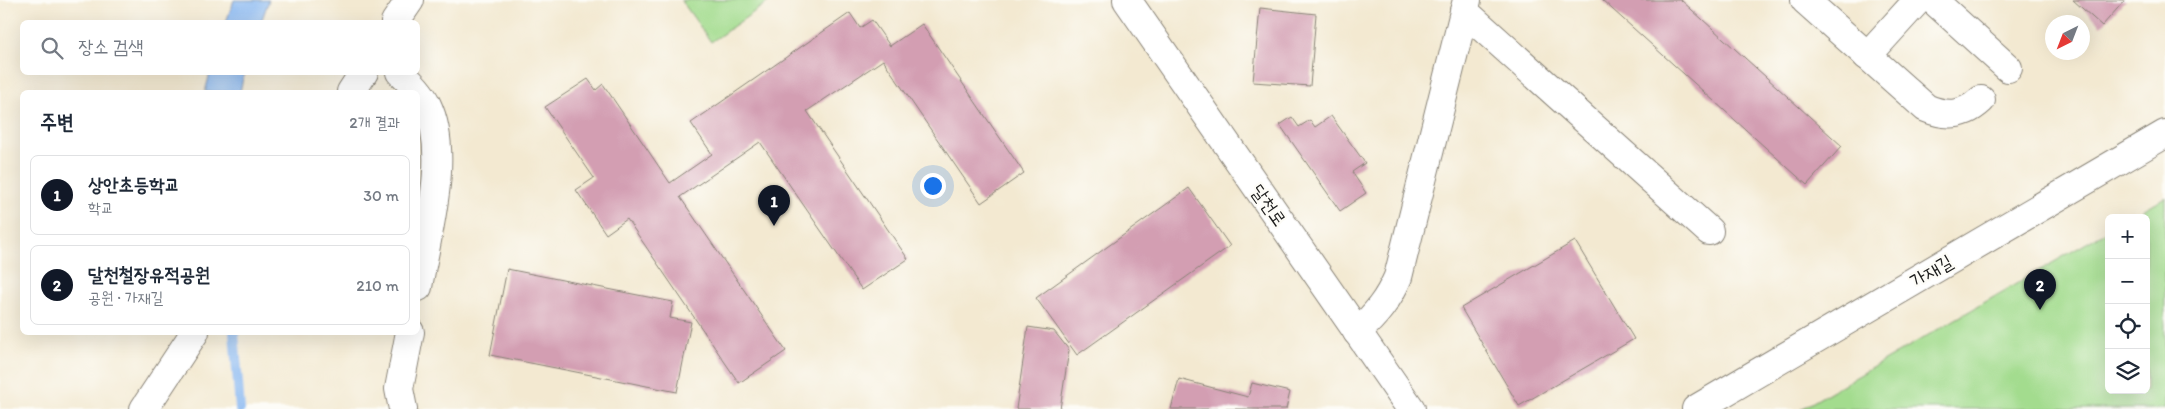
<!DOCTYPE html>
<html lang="ko">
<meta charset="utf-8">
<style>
:root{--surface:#fff;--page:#f6f6f7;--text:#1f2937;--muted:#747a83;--line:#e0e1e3;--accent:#111827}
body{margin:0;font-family:Itim,"Poor Story",sans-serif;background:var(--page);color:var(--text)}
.controls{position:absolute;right:15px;bottom:15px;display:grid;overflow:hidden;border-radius:8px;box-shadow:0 5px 20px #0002}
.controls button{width:45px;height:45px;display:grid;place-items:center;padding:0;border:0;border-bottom:1px solid var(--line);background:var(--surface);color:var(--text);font:25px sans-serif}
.compass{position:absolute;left:2045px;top:15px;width:45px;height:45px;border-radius:50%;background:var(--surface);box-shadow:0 5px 20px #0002;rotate:222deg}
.you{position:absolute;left:932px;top:185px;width:18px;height:18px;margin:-12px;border:4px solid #fff;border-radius:50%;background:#1a73e8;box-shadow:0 0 0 8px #1a73e833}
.badge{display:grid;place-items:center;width:32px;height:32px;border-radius:50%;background:var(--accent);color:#fff;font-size:16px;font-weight:700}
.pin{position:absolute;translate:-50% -41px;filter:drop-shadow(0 1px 2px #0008)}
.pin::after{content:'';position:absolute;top:26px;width:18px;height:15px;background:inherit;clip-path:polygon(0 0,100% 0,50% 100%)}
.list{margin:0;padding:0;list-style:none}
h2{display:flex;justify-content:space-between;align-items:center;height:65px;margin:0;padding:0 20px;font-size:21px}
h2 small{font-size:16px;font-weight:400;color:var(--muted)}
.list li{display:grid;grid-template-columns:32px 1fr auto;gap:15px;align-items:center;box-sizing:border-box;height:80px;margin:0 10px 10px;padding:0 10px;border:1px solid var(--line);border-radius:8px}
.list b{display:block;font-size:19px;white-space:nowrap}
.list p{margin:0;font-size:16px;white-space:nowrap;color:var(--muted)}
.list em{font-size:16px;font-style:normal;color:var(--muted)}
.icon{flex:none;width:28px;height:28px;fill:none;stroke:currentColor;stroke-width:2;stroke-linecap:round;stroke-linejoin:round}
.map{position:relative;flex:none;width:2165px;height:409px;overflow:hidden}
.search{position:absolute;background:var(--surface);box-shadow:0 5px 20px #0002;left:20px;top:20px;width:400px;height:55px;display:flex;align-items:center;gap:12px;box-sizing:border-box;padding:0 18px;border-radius:8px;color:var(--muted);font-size:19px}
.panel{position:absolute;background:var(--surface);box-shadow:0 5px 20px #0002;left:20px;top:90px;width:400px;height:245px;border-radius:8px}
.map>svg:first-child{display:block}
.green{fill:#a3dc8e;stroke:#607c55}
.water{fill:#85b6f1;stroke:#506986}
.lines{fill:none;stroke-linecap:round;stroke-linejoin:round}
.stream{stroke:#85b6f1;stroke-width:10}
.building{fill:#d39eb2}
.minor-casing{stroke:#888276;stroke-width:30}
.minor{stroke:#fff;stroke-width:28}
.labels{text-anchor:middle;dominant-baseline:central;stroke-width:4.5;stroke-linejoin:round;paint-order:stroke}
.street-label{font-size:19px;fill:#1c1c1c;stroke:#fdfcf7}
</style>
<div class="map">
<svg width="2165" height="409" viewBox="0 0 2165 409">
<rect width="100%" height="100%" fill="#fdfcf7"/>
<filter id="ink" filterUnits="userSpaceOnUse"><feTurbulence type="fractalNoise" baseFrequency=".02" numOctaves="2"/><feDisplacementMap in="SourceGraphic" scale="10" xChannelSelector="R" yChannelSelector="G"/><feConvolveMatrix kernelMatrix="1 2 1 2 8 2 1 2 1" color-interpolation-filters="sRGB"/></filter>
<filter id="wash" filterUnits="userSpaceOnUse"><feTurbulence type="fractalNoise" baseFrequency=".0096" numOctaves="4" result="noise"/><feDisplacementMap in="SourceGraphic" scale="20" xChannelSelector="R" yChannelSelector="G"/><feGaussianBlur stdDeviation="1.12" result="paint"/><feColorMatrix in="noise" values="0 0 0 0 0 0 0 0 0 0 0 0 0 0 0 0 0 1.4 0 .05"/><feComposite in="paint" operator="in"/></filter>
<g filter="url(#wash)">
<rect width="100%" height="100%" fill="#f3e9d1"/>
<g class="green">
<polygon points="681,0 771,0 711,42"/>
<polygon points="2165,197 2165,409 1801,409 2109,230 2109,390 2146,390 2146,218 2129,218"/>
</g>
<g class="water">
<polygon points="234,0 269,0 261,22 226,22"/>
<polygon points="210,73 244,73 240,92 205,92"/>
</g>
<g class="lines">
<polyline class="stream" points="234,332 240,409"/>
</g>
<g id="blocks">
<g class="building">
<polygon points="1602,0 1681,0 1842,146 1807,185"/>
<polygon points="2073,0 2125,0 2102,26"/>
<polygon points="1260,8 1316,14 1310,86 1253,82"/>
<polygon points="850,13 860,28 872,20 890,46 922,24 1024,173 981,203 883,60 807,111 908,259 862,290 760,142 680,197 786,351 739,383 627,219 606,234 576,190 594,178 545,107 588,79 596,90 603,84 670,183 712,154 691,123"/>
<polygon points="1331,116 1365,163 1352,172 1366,193 1340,211 1280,125 1292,117 1299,127 1310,120 1315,127"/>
<polygon points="1189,188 1230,246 1077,355 1036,298"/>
<polygon points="1575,241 1634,339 1519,406 1461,308"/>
<polygon points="507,269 673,302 670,318 691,322 677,392 490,355"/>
<polygon points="1028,327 1054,331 1069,350 1060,409 1016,409"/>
<polygon points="1179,379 1248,397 1252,383 1290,392 1286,409 1171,409"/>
</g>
</g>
</g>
<g filter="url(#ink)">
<use href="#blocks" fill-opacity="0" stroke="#888276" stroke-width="1"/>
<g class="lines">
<defs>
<g id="minor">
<polyline points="1127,0 1411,409"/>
<path d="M1805,0l121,108c21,9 38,8 55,-8"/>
<polyline points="1933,0 2008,68"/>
<polyline points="1464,11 1709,231"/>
<polyline points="395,22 410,0"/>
<polyline points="1867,56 1918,0"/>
<path d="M400,72c10,10 21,20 27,33 24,50 0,128 -9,182"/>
<polyline points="351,92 364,72"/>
<path d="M1357,332c19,-17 31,-32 41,-55l69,-277"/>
<polyline points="144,409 195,332"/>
<polyline points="403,409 399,389 410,332"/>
<polyline points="1696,409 2165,134"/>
</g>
</defs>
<use href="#minor" class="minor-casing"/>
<use href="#minor" class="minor"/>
</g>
</g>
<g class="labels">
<g class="street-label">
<text transform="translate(1269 205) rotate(55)">달천로</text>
<text transform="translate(1931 271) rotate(-30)">가재길</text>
</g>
</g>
</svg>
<div class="controls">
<button>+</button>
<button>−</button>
<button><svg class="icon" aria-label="locate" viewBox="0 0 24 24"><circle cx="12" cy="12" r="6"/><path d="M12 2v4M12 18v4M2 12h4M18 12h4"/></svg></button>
<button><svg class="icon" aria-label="layers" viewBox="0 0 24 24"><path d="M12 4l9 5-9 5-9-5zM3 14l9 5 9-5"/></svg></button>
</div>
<svg class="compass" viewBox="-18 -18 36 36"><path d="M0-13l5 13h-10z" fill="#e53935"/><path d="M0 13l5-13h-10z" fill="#747a83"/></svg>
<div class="you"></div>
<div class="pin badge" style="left:774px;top:226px">1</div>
<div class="pin badge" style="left:2040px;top:310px">2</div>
<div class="search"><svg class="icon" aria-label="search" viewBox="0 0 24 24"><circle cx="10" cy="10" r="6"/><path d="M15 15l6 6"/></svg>장소 검색</div>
<section class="panel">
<h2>주변<small>2개 결과</small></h2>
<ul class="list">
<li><span class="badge">1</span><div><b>상안초등학교</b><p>학교</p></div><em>30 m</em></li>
<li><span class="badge">2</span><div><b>달천철장유적공원</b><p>공원 · 가재길</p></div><em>210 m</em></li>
</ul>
</section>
</div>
